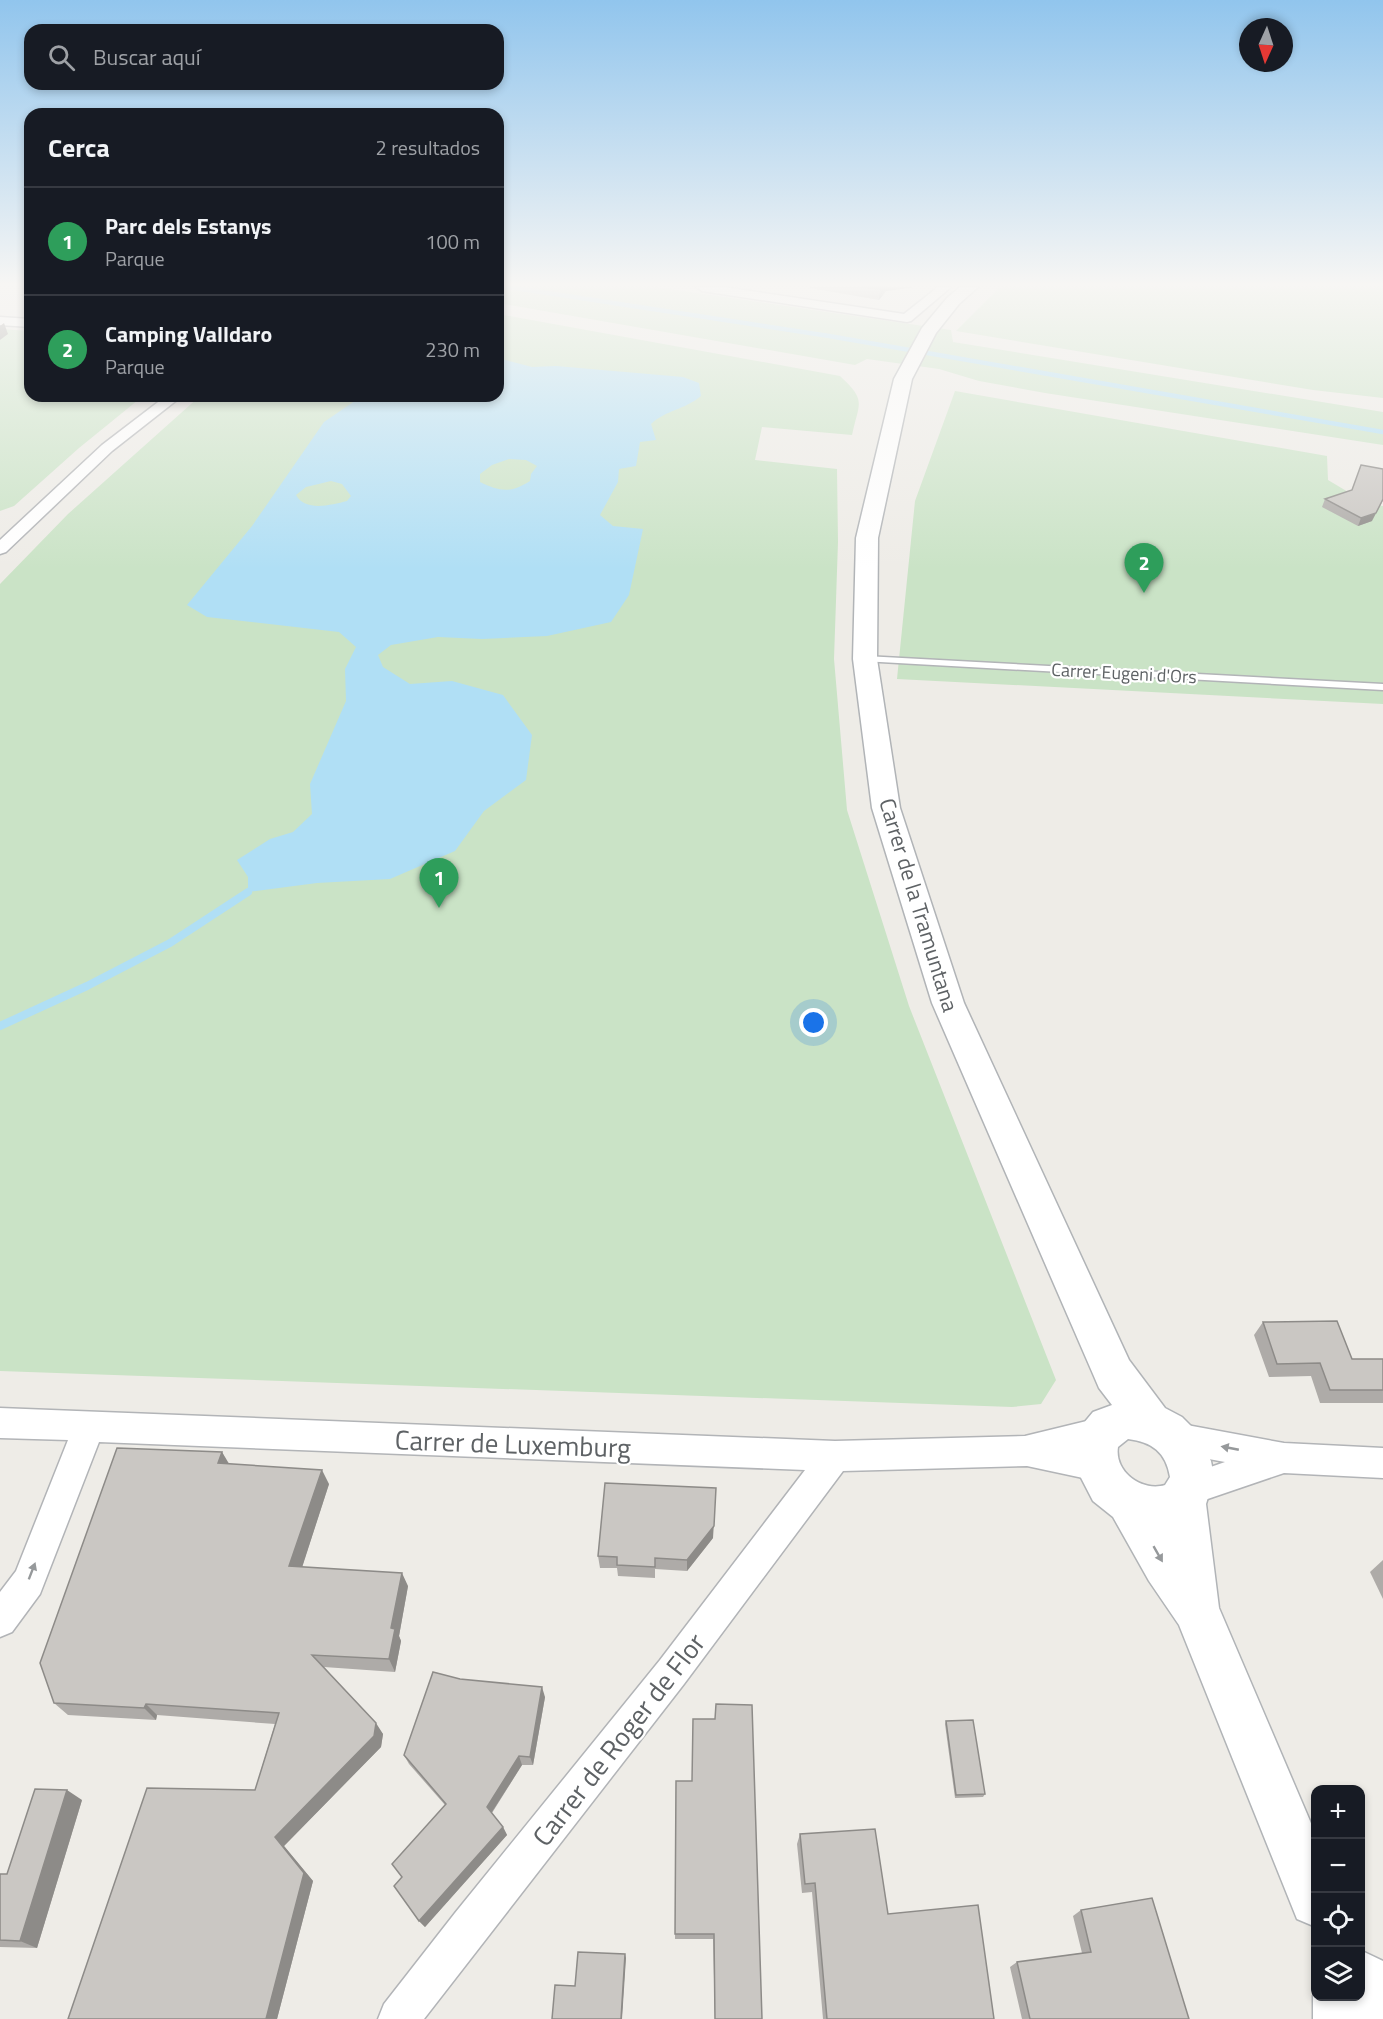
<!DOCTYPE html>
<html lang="es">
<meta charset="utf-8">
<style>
:root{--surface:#171b24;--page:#20242c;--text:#f1f3f6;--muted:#9ea1a6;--line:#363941;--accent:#b45309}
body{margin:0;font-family:"Titillium Web",sans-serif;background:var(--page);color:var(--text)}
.controls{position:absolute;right:18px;bottom:18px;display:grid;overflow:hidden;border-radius:12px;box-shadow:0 3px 9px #0003}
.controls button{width:54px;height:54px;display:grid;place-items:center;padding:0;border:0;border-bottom:2px solid var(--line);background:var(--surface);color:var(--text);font:30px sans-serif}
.compass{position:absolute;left:1239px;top:18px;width:54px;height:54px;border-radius:50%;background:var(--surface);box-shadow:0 3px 9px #0003;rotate:183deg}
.you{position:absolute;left:814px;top:1023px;width:21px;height:21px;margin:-15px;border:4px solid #fff;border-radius:50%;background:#1a73e8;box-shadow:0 0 0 9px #1a73e833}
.badge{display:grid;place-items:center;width:39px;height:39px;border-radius:50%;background:var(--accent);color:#fff;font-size:20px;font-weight:700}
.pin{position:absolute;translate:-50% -50px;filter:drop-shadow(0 2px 3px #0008)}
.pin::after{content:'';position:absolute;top:32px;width:21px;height:18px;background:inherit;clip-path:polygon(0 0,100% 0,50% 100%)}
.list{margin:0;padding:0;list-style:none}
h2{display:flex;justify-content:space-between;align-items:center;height:78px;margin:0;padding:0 24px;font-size:26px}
h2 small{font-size:20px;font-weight:400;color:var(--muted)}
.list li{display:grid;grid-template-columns:39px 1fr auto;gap:18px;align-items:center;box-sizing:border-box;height:108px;padding:0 24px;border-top:2px solid var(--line)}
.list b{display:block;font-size:22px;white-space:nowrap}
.list p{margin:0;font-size:20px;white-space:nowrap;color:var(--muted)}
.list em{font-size:20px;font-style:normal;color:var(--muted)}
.icon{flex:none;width:33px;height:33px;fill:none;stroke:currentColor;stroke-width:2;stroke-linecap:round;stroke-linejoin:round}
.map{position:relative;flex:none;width:1383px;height:2019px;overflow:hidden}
.search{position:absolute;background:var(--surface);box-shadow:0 3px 9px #0003;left:24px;top:24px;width:480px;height:66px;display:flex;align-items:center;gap:15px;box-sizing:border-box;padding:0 21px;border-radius:18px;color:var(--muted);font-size:22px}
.panel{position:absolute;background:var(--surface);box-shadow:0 3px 9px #0003;left:24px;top:108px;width:480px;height:294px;border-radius:18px}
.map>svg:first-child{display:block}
.green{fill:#cae3c6}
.water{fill:#b0dff5;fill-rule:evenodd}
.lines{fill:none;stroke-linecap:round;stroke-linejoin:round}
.stream-far1{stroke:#b0dff5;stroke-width:4.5}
.stream{stroke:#b0dff5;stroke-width:8}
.lane-casing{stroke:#b2b4b7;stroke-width:3}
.street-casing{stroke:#b2b4b7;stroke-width:3}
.secondary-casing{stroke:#b1b4b7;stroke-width:3}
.lane{fill:#fff;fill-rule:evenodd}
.street{fill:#fff;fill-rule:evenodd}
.secondary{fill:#fff;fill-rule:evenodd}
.wall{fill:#aeaba8}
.shaded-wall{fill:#8d8b88}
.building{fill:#cac7c3;stroke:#8d8b88;stroke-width:1.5}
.oneway{fill:#96999b}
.labels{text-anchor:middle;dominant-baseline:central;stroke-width:4.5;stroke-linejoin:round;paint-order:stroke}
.far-street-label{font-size:18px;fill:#5e6265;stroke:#fff}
.street-label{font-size:22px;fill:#5e6265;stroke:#fff}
.near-street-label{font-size:27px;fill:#5e6265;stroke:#fff}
</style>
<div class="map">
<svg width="1383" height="2019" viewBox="0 0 1383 2019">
<rect width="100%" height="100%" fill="#eeece7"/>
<g class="green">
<polygon points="498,287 656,287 951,330 953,342 1383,412 1383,445 1045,393 979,381 939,369 867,359 855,365 498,303"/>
<polygon points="1000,287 1383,287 1383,398 1313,390 956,331"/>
<path d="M498,314l342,62c27,25 19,26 12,59l-90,-8 -7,33 82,9 1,73 -4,117 13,151 62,196 147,374 -15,24 -29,3 -1012,-36v-787l68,-70 132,-118h298z"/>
<polygon points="0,329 30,331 30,396 143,396 79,448 14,506 0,511"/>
<polygon points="955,391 1327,456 1328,480 1370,505 1383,506 1383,704 897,679 915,501"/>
</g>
<path class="water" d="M498,358l34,9 24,-1 127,11 16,6 2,13c-17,14 -35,14 -50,28l5,16 -16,2 -4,24 -17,3 -1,13 -18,33 13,11 30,3 -14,66 -18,27 -64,14 -65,3 -44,-2 -47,8 -13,10 5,12 27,17 42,-3 51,14 29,40 -6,45 -42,31 -29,40 -65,28 -73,4 -69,9v-15l-11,-17 33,-21 23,-7 19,-18 -2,-30 36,-83 -1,-32 11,-22 -17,-15 -132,-15 -20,-12 65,-79 72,-104 25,-17 13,-9h136zM509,459l17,1 11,6 -6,8 -1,7c-20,13 -31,10 -50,1v-8l12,-9zM331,481l11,3 9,12 -4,5c-16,4 -42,11 -51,-6l10,-8z"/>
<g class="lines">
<polyline class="stream-far1" points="508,287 829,336 1383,432"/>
<polyline class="stream" points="0,1026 87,986 170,943 248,892"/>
<defs>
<polygon id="lane" points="865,656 1383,684 1383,690 862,661 860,659"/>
<g id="street">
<polygon points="696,287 723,287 904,314 938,287 951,287 911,321 907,322 702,291"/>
<polygon points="0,317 30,319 30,327 0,325"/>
<polygon points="166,396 182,396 112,451 6,552 0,554 0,540 102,445"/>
<polygon points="0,1408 835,1441 1025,1436 1103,1417 1114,1422 1119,1432 1114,1442 1092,1450 1108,1455 1113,1466 1108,1477 1097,1481 1027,1466 843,1471 684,1684 424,2019 378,2019 384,2004 455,1913 660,1660 805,1470 99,1442 40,1594 12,1632 0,1637 0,1592 16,1571 68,1440 0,1438"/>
<polygon points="1176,1423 1284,1443 1383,1448 1383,1478 1284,1473 1190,1505 1179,1500 1174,1489 1179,1478 1225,1462 1176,1453 1165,1449 1160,1438 1165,1427"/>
</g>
<g id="secondary">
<path d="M960,287h18l-19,17 -23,29 -24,46 -34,159 -1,121 23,149 64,195 165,357 36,48 17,9 13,13 16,31 3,16 -8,27 13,104 97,227v92l-19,-8 -118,-294 -30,-44 -36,-64 -20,-16 -16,-31 -3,-16 9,-30 10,-12 19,-7 -13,-17 -6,-14 -161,-371 -60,-195 -19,-149 3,-121 38,-159 28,-51 25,-30zM1128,1439c24,3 38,13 42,38l-5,8c-23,7 -51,-13 -47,-38z"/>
<polygon points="1360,1950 1383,1961 1383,2019 1313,2019 1313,1996 1316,1990 1316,1996 1360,1996"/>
</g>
</defs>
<use href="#lane" class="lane-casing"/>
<use href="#street" class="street-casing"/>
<use href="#secondary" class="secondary-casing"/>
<use href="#lane" class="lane"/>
<use href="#street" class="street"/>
<use href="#secondary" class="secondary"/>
</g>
<g class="wall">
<polygon points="810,287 915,287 886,291 879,300 810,288"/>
<polygon points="1325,499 1372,521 1358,526 1322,507"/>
<polygon points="1263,1322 1352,1359 1383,1359 1383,1403 1320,1403 1311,1376 1269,1377 1254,1335"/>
<polygon points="222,1452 228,1464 329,1484 302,1567 408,1586 399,1636 401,1641 395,1672 324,1667 383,1734 381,1747 284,1846 313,1881 277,2019 68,2019 255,1790 275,1724 157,1715 156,1720 68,1715 54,1703"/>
<polygon points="713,1538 687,1571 655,1569 655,1578 618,1576 617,1568 600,1568 598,1556"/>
<polygon points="1383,1560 1383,1599 1370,1572"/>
<polygon points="460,1679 545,1697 533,1765 522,1765 492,1813 503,1827 507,1835 425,1927 419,1921 402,1877 445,1805 409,1764 404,1755"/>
<polygon points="946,1721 985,1794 983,1797 955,1798 945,1724"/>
<polygon points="676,1781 762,2019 715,2019 713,1939 675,1939"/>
<polygon points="82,1800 37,1948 0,1947 0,1874 7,1874"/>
<polygon points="800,1834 888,1914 994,2019 823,2019 812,1892 802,1893 797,1844"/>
<polygon points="1081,1910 1189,2019 1022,2019 1010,1967 1017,1962 1082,1953 1073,1916"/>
</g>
<g class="shaded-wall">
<polygon points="883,287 915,287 886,291 879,300 880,289"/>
<polygon points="4,323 8,334 0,340 0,326"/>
<polygon points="1383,499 1383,500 1372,521 1358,526 1361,518"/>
<polygon points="222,1452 231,1467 218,1463"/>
<polygon points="322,1470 329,1484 298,1580 289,1566"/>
<polygon points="716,1488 713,1538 687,1571 687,1560"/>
<polygon points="402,1573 408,1586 399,1636 401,1641 395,1672 389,1659 391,1628"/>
<polygon points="542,1687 545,1697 533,1765 530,1757"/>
<polygon points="146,1704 157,1715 156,1720 144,1708"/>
<polygon points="376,1723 383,1734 381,1747 284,1846 313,1881 277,2019 266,2019 275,1837"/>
<polygon points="519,1756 522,1765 490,1815 487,1807"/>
<polygon points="67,1790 82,1800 37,1948 20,1941"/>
<polygon points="503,1827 507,1835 425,1927 419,1921"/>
<polygon points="625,1954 626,1958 622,2019 621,2019"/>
</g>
<g class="building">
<polygon points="864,287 883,287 880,289"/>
<polygon points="1361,465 1383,469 1383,499 1376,513 1361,518 1325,499 1352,490"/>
<polygon points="1337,1321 1352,1359 1383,1359 1383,1390 1330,1390 1320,1363 1277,1364 1263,1322"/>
<polygon points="117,1448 222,1452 218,1463 322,1470 289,1566 402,1573 391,1628 395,1629 389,1659 312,1655 376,1723 374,1736 275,1837 304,1873 266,2019 68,2019 147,1788 255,1790 279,1713 146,1704 144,1708 54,1703 40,1663"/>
<polygon points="605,1483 716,1488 714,1526 687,1560 655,1558 655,1567 617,1565 617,1557 598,1556"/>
<polygon points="433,1672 460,1679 542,1687 530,1757 519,1756 487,1807 503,1827 419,1921 394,1886 402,1877 392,1864 446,1804 404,1755"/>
<polygon points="716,1704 752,1705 762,2019 715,2019 714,1934 675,1934 676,1781 692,1781 693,1719 715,1719"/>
<polygon points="973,1720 985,1794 956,1795 946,1721"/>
<polygon points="35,1789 67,1790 20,1941 0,1940 0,1874 7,1874"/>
<polygon points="875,1829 888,1914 978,1905 994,2019 827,2019 815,1883 805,1884 800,1834"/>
<polygon points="1152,1898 1189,2019 1030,2019 1017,1962 1091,1952 1081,1910"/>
<polygon points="578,1952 625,1954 621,2019 552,2019 555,1985 575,1986"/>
</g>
<defs><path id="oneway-solid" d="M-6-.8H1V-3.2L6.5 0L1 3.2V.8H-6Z" transform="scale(1.5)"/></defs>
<g class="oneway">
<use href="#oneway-solid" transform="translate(1230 1448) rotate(-169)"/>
<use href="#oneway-solid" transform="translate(1158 1554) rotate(60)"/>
<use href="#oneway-solid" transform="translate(32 1571) rotate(-69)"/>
</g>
<linearGradient id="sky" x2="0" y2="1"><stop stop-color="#91c5ed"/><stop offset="0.5" stop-color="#f7f6f4"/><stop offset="1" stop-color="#f7f6f4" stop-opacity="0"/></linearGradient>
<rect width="1383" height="569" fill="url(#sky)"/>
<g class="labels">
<g class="far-street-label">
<text transform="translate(1124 673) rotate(3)">Carrer Eugeni d'Ors</text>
</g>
<g class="street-label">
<text transform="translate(919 905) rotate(73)">Carrer de la Tramuntana</text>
</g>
<g class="near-street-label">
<text transform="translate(513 1443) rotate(2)">Carrer de Luxemburg</text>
<text transform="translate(618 1739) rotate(-52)">Carrer de Roger de Flor</text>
</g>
</g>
</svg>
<div class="controls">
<button>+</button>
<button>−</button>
<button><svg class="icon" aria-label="locate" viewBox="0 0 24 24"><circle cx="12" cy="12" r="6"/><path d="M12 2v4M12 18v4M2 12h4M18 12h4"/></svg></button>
<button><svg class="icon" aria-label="layers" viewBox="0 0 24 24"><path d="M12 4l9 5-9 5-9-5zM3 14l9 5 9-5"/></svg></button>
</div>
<svg class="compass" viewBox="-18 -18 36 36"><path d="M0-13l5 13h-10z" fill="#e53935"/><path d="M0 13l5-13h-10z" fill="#9ea1a6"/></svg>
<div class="you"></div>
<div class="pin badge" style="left:439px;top:908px;background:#2e9e5b">1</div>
<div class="pin badge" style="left:1144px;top:593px;background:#2e9e5b">2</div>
<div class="search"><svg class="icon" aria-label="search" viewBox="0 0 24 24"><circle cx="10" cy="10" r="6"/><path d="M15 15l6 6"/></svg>Buscar aquí</div>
<section class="panel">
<h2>Cerca<small>2 resultados</small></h2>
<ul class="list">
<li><span class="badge" style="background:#2e9e5b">1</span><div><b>Parc dels Estanys</b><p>Parque</p></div><em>100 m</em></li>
<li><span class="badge" style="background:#2e9e5b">2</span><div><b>Camping Valldaro</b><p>Parque</p></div><em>230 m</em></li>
</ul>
</section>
</div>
